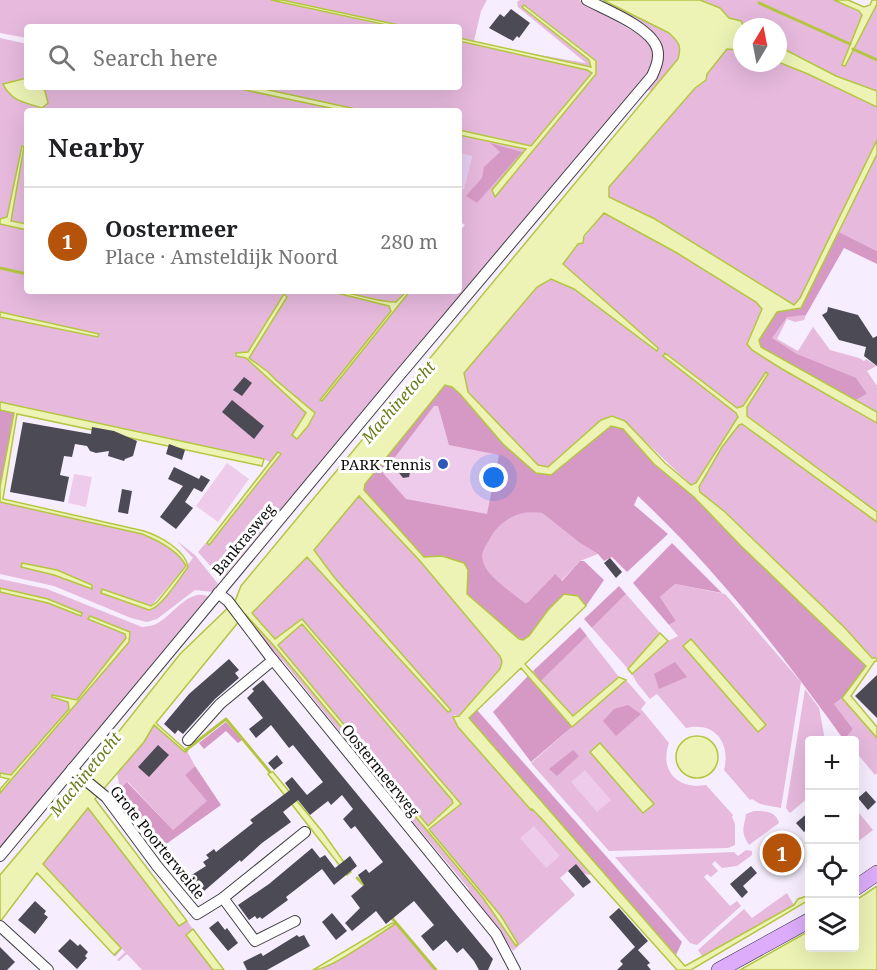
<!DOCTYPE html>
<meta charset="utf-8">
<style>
:root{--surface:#fff;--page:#f6f6f6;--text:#202124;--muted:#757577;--line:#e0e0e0;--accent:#b45309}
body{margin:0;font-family:"Noto Serif",serif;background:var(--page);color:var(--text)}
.controls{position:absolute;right:18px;bottom:18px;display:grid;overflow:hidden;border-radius:6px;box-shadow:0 6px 24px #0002}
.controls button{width:54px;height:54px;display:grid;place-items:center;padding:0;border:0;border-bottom:2px solid var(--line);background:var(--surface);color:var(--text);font:30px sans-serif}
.compass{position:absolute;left:733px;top:18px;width:54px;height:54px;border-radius:50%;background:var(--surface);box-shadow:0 6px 24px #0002;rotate:10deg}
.you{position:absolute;left:494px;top:478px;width:21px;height:21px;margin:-15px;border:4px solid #fff;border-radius:50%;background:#1a73e8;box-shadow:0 0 0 9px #1a73e833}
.badge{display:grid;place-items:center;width:39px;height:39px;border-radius:50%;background:var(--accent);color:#fff;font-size:20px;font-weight:700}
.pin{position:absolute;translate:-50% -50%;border:3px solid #fff;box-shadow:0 2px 6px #0006}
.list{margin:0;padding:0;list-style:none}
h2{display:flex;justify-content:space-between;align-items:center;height:78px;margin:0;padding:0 24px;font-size:26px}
h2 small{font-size:20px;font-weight:400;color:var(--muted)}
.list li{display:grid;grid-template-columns:39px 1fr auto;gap:18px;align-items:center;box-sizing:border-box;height:108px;padding:0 24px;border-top:2px solid var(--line)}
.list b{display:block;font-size:22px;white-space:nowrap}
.list p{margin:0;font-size:20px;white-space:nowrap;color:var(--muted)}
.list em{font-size:20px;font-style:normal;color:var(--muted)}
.icon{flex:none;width:33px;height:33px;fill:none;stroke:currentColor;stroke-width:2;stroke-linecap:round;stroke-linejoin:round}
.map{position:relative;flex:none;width:877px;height:970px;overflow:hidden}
.search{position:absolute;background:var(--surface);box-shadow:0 6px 24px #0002;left:24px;top:24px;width:438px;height:66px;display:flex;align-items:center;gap:15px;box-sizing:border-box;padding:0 21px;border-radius:6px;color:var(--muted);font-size:22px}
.panel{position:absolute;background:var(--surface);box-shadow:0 6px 24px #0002;left:24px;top:108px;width:438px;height:186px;border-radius:6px}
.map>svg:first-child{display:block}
.farmland{fill:#e6cff3}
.green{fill:#e6b9dd;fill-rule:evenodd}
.forest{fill:#d699c5}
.pitch{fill:#eecbeb}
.water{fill:#ecf3b5;stroke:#b4c640;stroke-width:1.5;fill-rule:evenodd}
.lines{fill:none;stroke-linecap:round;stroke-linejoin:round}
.stream{stroke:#b4c640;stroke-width:3}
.building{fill:#4b4a55}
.street-casing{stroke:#404040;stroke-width:12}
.secondary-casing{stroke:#2f2f2f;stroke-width:16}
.street{stroke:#fff;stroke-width:10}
.secondary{stroke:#ddacfa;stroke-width:15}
.poi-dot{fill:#2d58b5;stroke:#fff;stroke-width:2}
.labels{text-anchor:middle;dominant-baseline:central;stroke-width:6;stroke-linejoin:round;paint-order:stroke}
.poi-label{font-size:15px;fill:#0d0d0d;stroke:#fff;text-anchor:end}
.street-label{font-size:15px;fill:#0d0d0d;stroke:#fff}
.water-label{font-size:16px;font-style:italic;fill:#6c7d1b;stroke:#fff}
</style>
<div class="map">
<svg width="877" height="970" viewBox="0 0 877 970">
<rect width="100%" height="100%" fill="#f6eefe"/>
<polygon class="farmland" points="459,153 472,156 464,189 459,188"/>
<g class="green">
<polygon points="0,0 271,0 392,27 27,27 27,38 0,33"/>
<polygon points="282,0 487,0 481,11 474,41 459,38 459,27 408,27"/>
<path d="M520,0h59l71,41c5,14 4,21 -3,34l-425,504 -24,-27 71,-82 5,-12 -3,5 -7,-4 -249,-54 -15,84v-451l27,6v43h204l113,24h-317v180h380l-85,110 88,-110h49v-59l6,-7 -3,-2 -3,3v-38l5,1 8,-33 -13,-3v-18l67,14 4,-3 -71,-16v-19h-94l-110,-24h204v-46l127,22 -68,-56 -1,-5z"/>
<polygon points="700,0 834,0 859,12 862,15 842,65 845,66 877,4 877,91 836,76 778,46 778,27 744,27 741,21 729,18 720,8"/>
<path d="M609,3l60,30c25,21 -1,39 -16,58l-7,-1 14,-45 -10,-15 -43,-24z"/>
<polygon points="727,49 742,50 742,63 778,62 808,74 877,107 877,140 800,298 794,306 655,219 609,197 609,187 695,88 706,80 707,74"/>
<polygon points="877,154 877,251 839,232"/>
<polygon points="604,213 677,253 756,302 762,309 747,343 877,422 877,512 747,415 747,407 768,374 766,373 742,406 737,408 665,354 706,390 736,413 738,417 696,483 691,485 625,422 600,420 548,467 538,465 467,391 464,373 537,287 551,279 574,289 657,351 657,348 563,264"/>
<polygon points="806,315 804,320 795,322 787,319 777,339 798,351 813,327 830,350 859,358 864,361 866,359 876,366 867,371 877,386 877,412 856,400 867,394 771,339 787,316"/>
<polygon points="739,424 742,424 751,429 877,522 877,658 873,658 845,628 725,512 700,492 699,487 722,447"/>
<polygon points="359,496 420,561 500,656 502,662 500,669 458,716 455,715 453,717 458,727 530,809 532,809 540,817 591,875 568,871 560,878 575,895 513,951 468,892 469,889 399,805 395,804 379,786 381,783 283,661 277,661 245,614 275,647 483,898 518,945 501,916 429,828 461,803 302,619 275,640 252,613 307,557 450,711 334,577 314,549"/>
<path d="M0,502l142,32c15,6 36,16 44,32l-35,40 -48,-16 -2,3 51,17 41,-52 -16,-17 18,14 23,29 -5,8 -18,-2 -38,29 -10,3 -16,-4 -77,-32 -54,-12z"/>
<path d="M534,511l8,2 38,30 18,11 -18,7 -19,20 -7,-6 -26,27 -3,1c-11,-8 -37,-25 -41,-38 -5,-14 7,-36 19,-44 9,-7 21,-8 31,-10z"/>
<path d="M0,579l47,10 95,38c5,-1 10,-1 14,-3 15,-7 34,-38 53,-27l-209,252v-56l14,-15 -14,-3v-183l48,11 33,13 -33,-17 -48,-11z"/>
<path d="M675,584l50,10 76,88 -20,126 -21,-4 -8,-5 -2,1 -26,-30c7,-27 -9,-49 -38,-42l-29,-34 -7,5 -13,-16 -5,-9 36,-33 10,-5 -9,-11 7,-4 -16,-24zM691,639l74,86 -7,7 -74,-86z"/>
<polygon points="626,594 660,633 628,669 592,628"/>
<polygon points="301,624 452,800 453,802 427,826 278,644"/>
<polygon points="587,636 619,677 573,716 541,681"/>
<path d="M626,680l20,23 -5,6 28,34c-10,28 9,47 37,42l27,30 -1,2 3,7v21l-7,3 -119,3 -78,-88z"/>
<polygon points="805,689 819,708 825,740 810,740 809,797 790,813 786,808"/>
<polygon points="842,698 877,738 877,773 875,775 855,751 854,740 844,740 853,729 834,704"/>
<polygon points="154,725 185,751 187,751 195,766 185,775 208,801 173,830 128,782 120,789 117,773 144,742"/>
<polygon points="88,807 179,926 187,921 193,929 186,935 213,970 142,970 127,954 119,961 117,960 125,952 122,949 115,957 114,955 121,948 43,864"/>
<polygon points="854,807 873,830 856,843 854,841"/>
<path d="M754,811c11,0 22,0 25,12l-30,22c-9,-14 -5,-17 -3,-31z"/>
<polygon points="746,850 752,851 752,855 737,866 722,868 715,861 712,864 718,871 711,877 707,874 704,877 730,906 737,901 741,906 697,945 690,943 615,857 734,852 738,856"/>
<polygon points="787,893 794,905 702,956 698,950 744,909 752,918"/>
<polygon points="397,923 437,970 320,970"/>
</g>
<g class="forest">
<polygon points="490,143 522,152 477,203 466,196 482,178 484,167 500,152"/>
<polygon points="839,232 877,251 877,264 844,248 806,315 787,317 772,338 797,354 856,378 867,394 856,400 761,347 758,340 777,312 801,308"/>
<path d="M445,385l7,2 8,7 43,50 48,31 60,-50 12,4 31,35 40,33 47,49 125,120 -24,32 -8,6 19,25 -9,11c-62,-86 -128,-171 -206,-244l-4,9 34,29 -41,38 -15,-15 -8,4 -6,-7 -18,-11 -38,-30c-24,-4 -44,8 -54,29 -5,7 -7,13 -4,22 4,13 30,30 41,39l3,-1 27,-28 7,7 18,-20h4l20,19 -18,26 -8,-10 -30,14 -19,26 -6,4 -12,-6 -44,-40 1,-18 -26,-20 -17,2 -61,-68 1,-6z"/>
<polygon points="0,410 14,413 2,481 0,480"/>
<polygon points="672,543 722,593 675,584 660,597 676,621 669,625 633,583"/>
<polygon points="619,586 626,594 592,628 584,619"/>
<polygon points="580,627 587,636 541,681 533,671"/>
<polygon points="675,662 687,677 659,689 654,674"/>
<polygon points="528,676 572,727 531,762 493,712"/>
<polygon points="628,705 641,714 616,736 603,721 614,709"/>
<polygon points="477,710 682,942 676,955 469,718"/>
<polygon points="226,722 242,740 238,743 226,731 204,749 199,743"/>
<polygon points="573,750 579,756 557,776 549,769"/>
<polygon points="195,766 221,805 162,847 120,789 127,782 173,830 207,801 185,775"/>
</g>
<g class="pitch">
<polygon points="434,406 438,406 449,445 499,455 487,514 406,499 383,473"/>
<polygon points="227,463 249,479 218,522 196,506"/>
<polygon points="74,474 92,477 86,507 68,503"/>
<polygon points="585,770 611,800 597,812 571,782"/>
<polygon points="534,826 560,856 546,868 520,838"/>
</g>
<g class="water">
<polygon points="271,0 282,0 408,27 396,27"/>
<path d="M603,0h97l20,8 9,10 12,3 3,6h-2v23l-15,-1 -20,25 -1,6 -11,8 -86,99v10l46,22 139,86 6,-7 77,-158v14l-76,154 -24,4 -18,28 2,7 116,65v11l-95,-54 -30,-19 -5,-6 15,-35 -6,-7 -79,-49 -73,-40 -20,23 -1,7 -5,1 -15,20 95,84 -1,3 -83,-62 -23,-10 -14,8 -73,86 4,19 70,73 10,2 53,-47 11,-4 13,5 40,42 26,22 5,-2 42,-66 -2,-4 -73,-57 2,-3 72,55 6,-2 23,-34 2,2 -21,33v9l130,96v10l-135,-98 -3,1 -17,22 -23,40 1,5 25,20 120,116 27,30h5v3h-2l-24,35 26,31v11l-35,-40 24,-32 -125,-120 -47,-49 -40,-33 -31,-35 -12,-3 -60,49 -15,-2 -33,-29 -43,-50 -8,-7 -7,-2 -80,99 -1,6 60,67 18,-1 22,7 4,7 -1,24 52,45 4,1 6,-4 19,-26 16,-16 14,2 8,10 -61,58 48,52 46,-39 7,3 -54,47 -51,-59 -52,50 216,248 109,-61 4,-6 9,-3 2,4 -118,70h-14l-137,-153 -8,-8 -1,1 -73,-83 -5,-10 6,-1 41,-47 2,-7 -2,-6 -80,-95 -61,-65 -45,54 20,27 117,133 -3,2 -141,-155 -55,56 23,26 27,-20 159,185 -32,25 72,87 17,28 -2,2 -33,-48 -208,-251 -30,-33 -89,109 31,28 -2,1 -31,-27 -10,17 -49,57 92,122 -8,5 -91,-118 -45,56 78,84 -7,7 -77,-82 -37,49v-47l86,-102 94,-119 55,-53 6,-15 437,-527c4,-12 1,-17 -9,-26zM302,624l150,176 1,3 -25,23 -150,-181z"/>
<polygon points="834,0 848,0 864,7 870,5 872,0 877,0 877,4 845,66 842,65 862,15 859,11"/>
<polygon points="524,5 596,61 596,74 495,197 492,190 526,149 459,135 459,130 531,146 592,73 587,70 459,41 459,38 591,67 589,60 522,7"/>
<polygon points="778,46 836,76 877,91 877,107 808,74 778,62"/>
<path d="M27,78v9h14l4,4 3,12 -6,5c-18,-6 -30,-6 -39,-24z"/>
<polygon points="231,87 255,87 365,111 344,111"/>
<polygon points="22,146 24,147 11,221 27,224 27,230 0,224 0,219 7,217"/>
<path d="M329,291c23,0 44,11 67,11l11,-11h3l-88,110 -2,-1 71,-89 -2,-5z"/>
<polygon points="284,294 287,297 249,358 268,372 277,381 315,413 308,426 297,439 292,435 306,413 246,358 236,356 236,353 248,352"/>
<polygon points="0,312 99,334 98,337 0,317"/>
<path d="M0,402l264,57 -2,7 -245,-52 -14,85 141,32c15,5 42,19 44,36 -8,11 -27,41 -39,43l-48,-17 1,-4 49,17 6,-4 29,-36c-8,-16 -29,-26 -44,-32l-142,-32v-15l14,-74 -14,-3z"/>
<polygon points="278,452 281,454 209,545 207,543"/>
<polygon points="22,563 57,570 92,585 92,589 54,575 21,567"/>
<polygon points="0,588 48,599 82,613 81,616 48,603 0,592"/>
<polygon points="90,616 130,632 129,642 0,793 0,789 9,779 0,777 0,773 11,775 69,709 68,702 52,697 52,695 77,700 126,638 125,634 88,619"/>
<polygon points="660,633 668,641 632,674 628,669"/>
<polygon points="691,639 766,725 758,732 683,646"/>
<circle cx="697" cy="757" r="21"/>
<polygon points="600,743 654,804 643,813 590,752"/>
<polygon points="270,772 273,772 322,831 351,872 347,875 268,774"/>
<polygon points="877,886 877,970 740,970 809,931 810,948 854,948 855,901"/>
<path d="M392,923l3,1c-17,11 -65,46 -82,46z"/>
<polygon points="193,929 224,970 213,970 186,935"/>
</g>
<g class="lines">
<g class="stream">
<polyline points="759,3 850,44"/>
<polyline points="853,49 877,60"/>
<polyline points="0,268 27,274"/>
<polyline points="186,750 226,719 270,772"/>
<polyline points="357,878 365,886"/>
<polyline points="391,917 436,970"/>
</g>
</g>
<g class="building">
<polygon points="511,9 530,23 519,38 517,36 513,41 489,28 500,14 504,17"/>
<polygon points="828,307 858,315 873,338 877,336 877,366 864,356 866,347 839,340 822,315 827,312"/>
<polygon points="244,377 252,383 242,396 233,390"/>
<polygon points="232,400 264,426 254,439 222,412"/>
<polygon points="23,422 91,434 92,427 114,431 137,441 133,456 125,459 124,461 108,456 109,451 96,453 90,451 87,446 75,444 72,457 64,456 60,475 69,477 64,502 10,492"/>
<polygon points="169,444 185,450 182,460 166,454"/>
<polygon points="407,460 412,463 409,477 403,478 396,469 397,465"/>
<polygon points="174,467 199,479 201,475 210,480 202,492 194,488 185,502 193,508 176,529 160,517 183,486 168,479"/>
<polygon points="122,489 132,491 128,514 118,512"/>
<polygon points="610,558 622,572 616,578 604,563"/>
<polygon points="229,659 239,670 235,673 239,678 215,699 183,734 178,730 175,734 164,724 189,694"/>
<polygon points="877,675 877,718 855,696"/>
<polygon points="263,680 493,959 488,970 479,970 474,961 463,948 457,953 446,940 433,951 421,936 434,925 414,901 386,924 376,911 352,931 345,923 360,908 351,896 364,885 358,875 366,869 369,873 383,862 355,826 351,829 343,819 353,809 342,795 331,805 328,801 310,815 298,800 283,812 291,822 262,843 241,862 240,860 196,898 185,886 182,881 206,866 203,862 209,858 206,855 214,849 216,852 253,823 250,820 290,790 285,783 292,777 307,795 323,782 293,745 289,748 271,725 256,738 249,729 263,718 247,698 254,691 252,689"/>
<polygon points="158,745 169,755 149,777 138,767"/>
<polygon points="277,755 283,763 274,770 268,763"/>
<polygon points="866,791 876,802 868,810 858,798"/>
<polygon points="810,811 810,827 804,832 796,823"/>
<polygon points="776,840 780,840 785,847 788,844 797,855 780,869 771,859 774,857 768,850 768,846"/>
<polygon points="312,848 320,858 325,855 335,868 350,856 357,866 334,885 322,869 286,897 288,900 262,919 260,917 257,919 255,916 249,920 238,905 269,884"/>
<polygon points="576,864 591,882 583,888 568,871"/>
<polygon points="751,866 757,873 743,886 748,892 742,898 730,884"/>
<polygon points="35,901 46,911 44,914 48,917 35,934 18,920"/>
<polygon points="619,908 648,941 638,950 650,963 647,965 651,970 617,970 623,964 620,961 635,947 609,917"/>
<polygon points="332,913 347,931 336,940 322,922"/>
<polygon points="218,921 225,930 227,928 238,943 228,951 209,928"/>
<polygon points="297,935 299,937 304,935 310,946 267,970 247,970 243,962 261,953 263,956"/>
<polygon points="70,939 78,946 80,944 88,952 85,956 87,958 77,969 58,951"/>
<polygon points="0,947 15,962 7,970 0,970"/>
</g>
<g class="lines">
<defs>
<g id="street">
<polyline points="218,593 228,601 269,655 496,934 515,970"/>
<polyline points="188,740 220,704 273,660"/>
<polyline points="72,769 106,797 157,866 197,914 223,898 305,832"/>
<path d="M0,856l399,-480 253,-300c4,-9 8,-18 5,-28 -7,-21 -51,-38 -70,-48"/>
<polyline points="223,898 255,941 295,921"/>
<polyline points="0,926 48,970"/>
</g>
<g id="secondary">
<polyline points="854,889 877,873"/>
<polyline points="719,970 810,920"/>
</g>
</defs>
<use href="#street" class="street-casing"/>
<use href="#secondary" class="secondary-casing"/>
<use href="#street" class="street"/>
<use href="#secondary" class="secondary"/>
</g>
<circle class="poi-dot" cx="443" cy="464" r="6"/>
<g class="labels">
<g class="poi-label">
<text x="431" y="464">PARK Tennis</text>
</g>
<g class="street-label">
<text transform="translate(243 539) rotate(-50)">Bankrasweg</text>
<text transform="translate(381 770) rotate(51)">Oostermeerweg</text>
<text transform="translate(158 842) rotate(51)">Grote Poorterweide</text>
</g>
<g class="water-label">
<text transform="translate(398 402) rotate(-49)">Machinetocht</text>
<text transform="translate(85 774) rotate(-51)">Machinetocht</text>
</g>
</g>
</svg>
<div class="controls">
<button>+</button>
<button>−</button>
<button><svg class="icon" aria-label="locate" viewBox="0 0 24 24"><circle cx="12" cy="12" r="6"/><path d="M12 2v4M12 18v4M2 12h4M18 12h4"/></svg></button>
<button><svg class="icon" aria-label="layers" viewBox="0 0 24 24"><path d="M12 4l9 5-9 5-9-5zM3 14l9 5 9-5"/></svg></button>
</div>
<svg class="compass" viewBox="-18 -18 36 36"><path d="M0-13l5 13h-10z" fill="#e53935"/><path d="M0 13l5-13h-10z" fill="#757577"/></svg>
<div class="you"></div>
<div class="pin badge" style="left:782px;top:853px">1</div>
<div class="search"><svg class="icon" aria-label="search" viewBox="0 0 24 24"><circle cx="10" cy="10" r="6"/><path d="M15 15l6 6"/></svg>Search here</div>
<section class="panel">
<h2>Nearby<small></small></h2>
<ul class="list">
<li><span class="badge">1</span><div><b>Oostermeer</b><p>Place · Amsteldijk Noord</p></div><em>280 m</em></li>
</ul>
</section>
</div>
